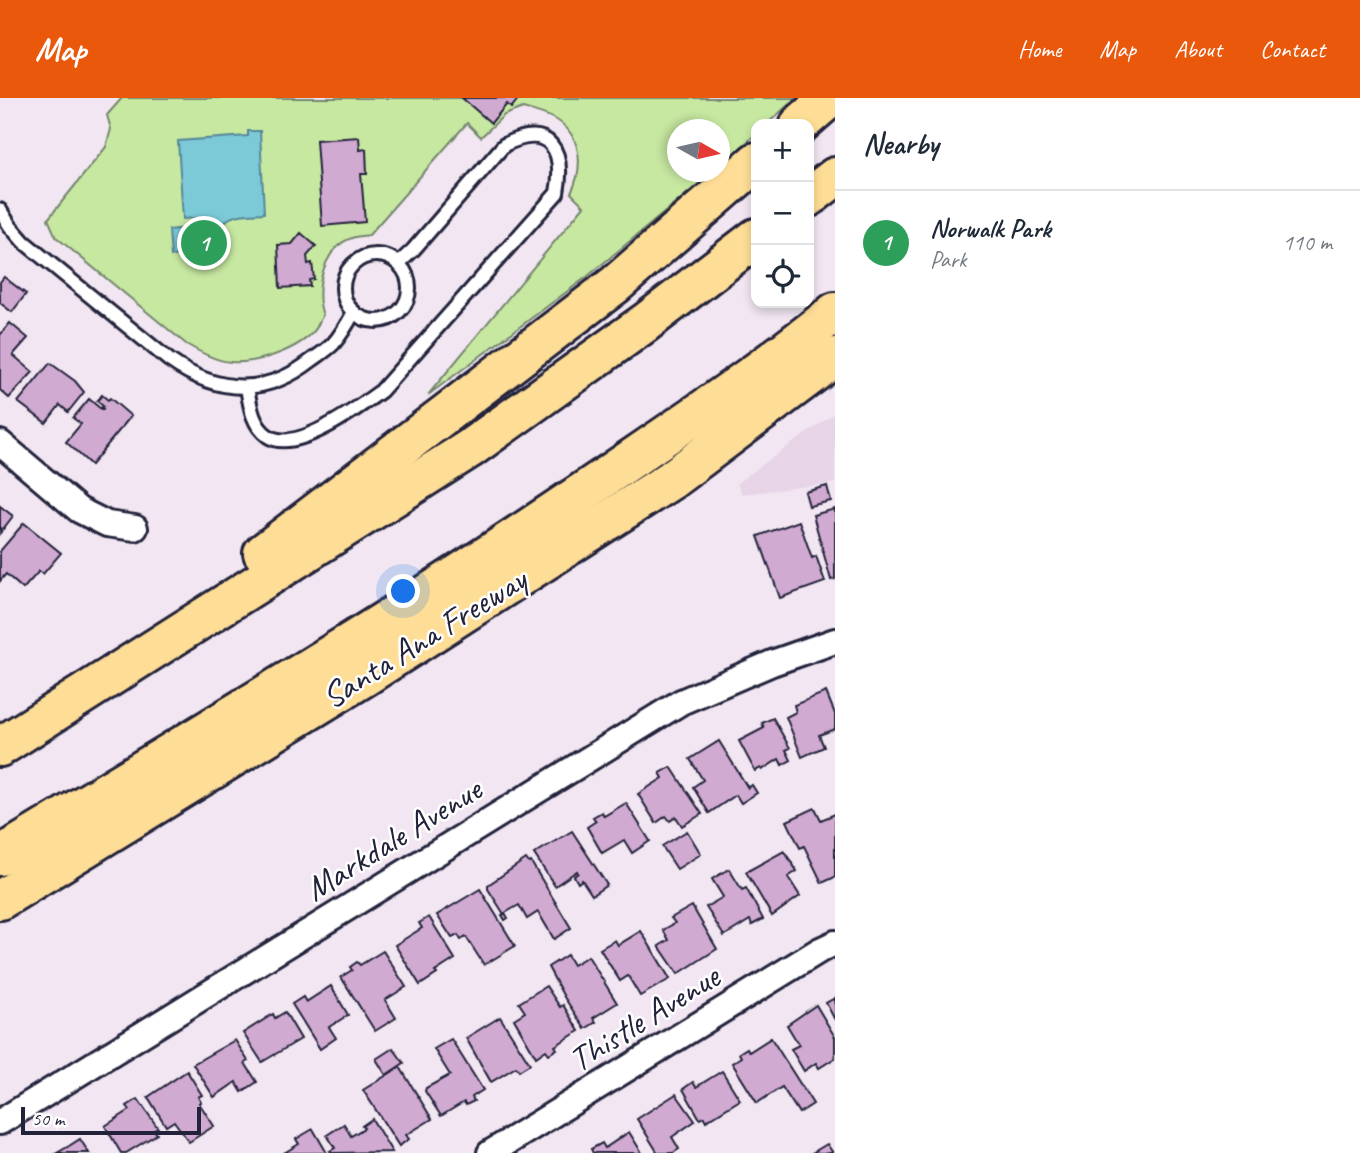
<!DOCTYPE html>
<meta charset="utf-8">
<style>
:root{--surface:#fff;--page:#f2f2f3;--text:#1f2937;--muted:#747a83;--line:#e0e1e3;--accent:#ea580c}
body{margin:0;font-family:Caveat,sans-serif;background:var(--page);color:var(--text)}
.controls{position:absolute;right:21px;top:21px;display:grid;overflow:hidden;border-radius:14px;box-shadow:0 4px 10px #0003}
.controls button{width:63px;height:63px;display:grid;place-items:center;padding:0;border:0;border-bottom:2px solid var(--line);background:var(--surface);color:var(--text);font:35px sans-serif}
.compass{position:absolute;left:667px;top:21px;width:63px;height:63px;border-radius:50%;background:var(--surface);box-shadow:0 4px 10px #0003;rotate:98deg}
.scale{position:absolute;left:21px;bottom:18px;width:180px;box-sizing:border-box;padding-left:7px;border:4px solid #22223b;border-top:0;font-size:19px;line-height:24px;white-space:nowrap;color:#22223b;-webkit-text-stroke:5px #fff;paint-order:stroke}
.you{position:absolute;left:404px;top:494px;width:24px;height:24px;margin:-18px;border:5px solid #fff;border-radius:50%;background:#1a73e8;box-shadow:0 0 0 10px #1a73e833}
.badge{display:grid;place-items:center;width:46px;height:46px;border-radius:50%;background:var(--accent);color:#fff;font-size:23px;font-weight:700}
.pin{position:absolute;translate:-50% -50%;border:4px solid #fff;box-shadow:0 2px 7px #0006}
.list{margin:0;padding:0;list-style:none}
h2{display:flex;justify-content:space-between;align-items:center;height:91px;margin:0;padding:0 28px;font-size:30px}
h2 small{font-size:23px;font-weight:400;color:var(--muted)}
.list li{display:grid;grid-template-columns:46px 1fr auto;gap:21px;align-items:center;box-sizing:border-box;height:105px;padding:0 28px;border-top:2px solid var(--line)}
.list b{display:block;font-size:26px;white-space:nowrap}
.list p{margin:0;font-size:23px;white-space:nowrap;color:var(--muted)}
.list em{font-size:23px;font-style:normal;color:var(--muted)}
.icon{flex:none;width:38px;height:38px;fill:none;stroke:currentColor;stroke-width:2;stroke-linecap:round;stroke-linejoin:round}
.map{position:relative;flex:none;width:835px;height:1055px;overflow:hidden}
header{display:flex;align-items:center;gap:42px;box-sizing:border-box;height:98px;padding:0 35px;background:var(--accent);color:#fff}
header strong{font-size:33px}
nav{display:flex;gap:38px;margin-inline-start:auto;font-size:24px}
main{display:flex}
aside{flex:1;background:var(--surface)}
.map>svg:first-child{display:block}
.built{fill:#e7d4e7}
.green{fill:#c7e8a1;stroke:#74856e;stroke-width:2}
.water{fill:#7bcad8;stroke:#578799;stroke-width:2}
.building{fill:#d1aad1;stroke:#22223b;stroke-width:2}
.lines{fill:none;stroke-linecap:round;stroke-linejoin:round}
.lane-casing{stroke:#22223b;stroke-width:18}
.street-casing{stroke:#22223b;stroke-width:30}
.highway-casing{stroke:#22223b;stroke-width:44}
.lane{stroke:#fff;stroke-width:12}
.street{stroke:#fff;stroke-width:24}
.highway{stroke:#fedd96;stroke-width:38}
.labels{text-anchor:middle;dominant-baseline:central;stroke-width:5;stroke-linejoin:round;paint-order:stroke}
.street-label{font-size:35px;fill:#22223b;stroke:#fff}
</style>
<header>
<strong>Map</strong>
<nav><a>Home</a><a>Map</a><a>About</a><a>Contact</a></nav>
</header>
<main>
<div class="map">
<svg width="835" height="1055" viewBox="0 0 835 1055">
<rect width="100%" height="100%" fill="#f1e6f1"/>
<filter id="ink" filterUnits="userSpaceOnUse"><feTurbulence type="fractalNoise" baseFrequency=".0143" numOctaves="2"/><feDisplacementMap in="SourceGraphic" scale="14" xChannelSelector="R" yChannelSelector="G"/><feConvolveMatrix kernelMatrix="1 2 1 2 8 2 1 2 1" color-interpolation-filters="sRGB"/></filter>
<g filter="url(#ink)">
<polygon class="built" points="835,315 835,385 742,396 737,385"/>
<path class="green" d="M122,0h674l-29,26h-11v10l-36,32v-36h-42v42h35l-125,104 -160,119 156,-189 -13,-13c13,-26 11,-58 -16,-74 -10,-5 -22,-8 -32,-11l-19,7 -23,22 -14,-14 -98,112c-5,1 -12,1 -17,3 -28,9 -39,52 -29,77 -3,4 -5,11 -8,15 -17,20 -58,34 -84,32 -15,-1 -31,-10 -45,-18l-130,-107 -8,-18 58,-72 5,-18 -4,-14z"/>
<path class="water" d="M248,33h12l4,82c-10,1 -30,0 -38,8 -3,4 -4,11 -7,15 -12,19 -27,18 -48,20l-2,-26 28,-3 -1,-9 -13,1 -5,-78 70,-5z"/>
<g class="building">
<polygon points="462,0 519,0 511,10 507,6 491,25"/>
<polygon points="359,39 360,52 366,51 367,76 361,76 365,124 322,128 316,42"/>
<polygon points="301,135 316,148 307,158 308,166 312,165 314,181 309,182 310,188 280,190 278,147 292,146"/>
<polygon points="4,179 26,196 12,214 0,205 0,184"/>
<polygon points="10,225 28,240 13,257 33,274 9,300 0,292 0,237"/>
<polygon points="50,265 75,283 84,294 68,314 60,307 46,325 18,304"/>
<polygon points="102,297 108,302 110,300 131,318 91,367 66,344 81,326 73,320 89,301 102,312 103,311 101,310 103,308 97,303"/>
<polygon points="827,388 831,403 809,408 805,394"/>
<polygon points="0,408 13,418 0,435"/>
<polygon points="835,411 835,481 831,482 813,417"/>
<polygon points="799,423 812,460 816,458 825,484 780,500 758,438"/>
<polygon points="24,425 61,455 43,476 39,473 23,491 6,476 0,483 0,453"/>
<polygon points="826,594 835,616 835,631 819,637 824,649 802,659 786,619 796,614 794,607"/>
<polygon points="773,620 790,650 786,652 791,662 782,667 779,661 762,672 761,670 755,673 739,643 764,630 762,625"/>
<polygon points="719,643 748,690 752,687 757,695 741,705 736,697 709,715 693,689 703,682 690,661"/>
<polygon points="671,669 702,716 682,728 676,719 670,723 666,718 656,725 638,696 663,680 660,675"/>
<polygon points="626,705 650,743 632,755 624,742 602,755 587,729 596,723 593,719 602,714 604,718"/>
<polygon points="815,710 821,722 835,716 835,779 822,785 804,748 800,750 787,723"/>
<polygon points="572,733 607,787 592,797 582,782 578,785 574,778 578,775 577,773 555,788 534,756"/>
<polygon points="687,733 701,756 677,771 662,748"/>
<polygon points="784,753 797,773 788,779 800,798 772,818 746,774"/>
<polygon points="526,761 529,765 531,764 571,830 554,841 538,814 527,821 519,807 505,815 508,820 505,822 502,817 504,816 488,791 488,787"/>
<polygon points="729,771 742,792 746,790 763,821 752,827 750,822 724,838 706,809 723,799 712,781"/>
<polygon points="480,791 515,848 484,867 466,839 461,842 458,837 452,840 437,817"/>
<polygon points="692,808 717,851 678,876 659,848 669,842 663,832 675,825 671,820"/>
<polygon points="429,819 455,861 435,874 437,876 420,887 395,847 422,830 419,825"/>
<polygon points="641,833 670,881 640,898 628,878 620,883 600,851 615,842 618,847"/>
<polygon points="383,853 406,889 385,902 396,920 375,933 341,879 352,872 350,869 357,864 360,867"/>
<polygon points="567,857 573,867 588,858 617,905 593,920 596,924 585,931 564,899 548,869"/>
<polygon points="331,888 348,917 329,929 336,940 320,951 292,906 303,899 306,904"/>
<polygon points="546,888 560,909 563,907 579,933 555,948 557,951 549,956 546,952 536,959 514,921 525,914 519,905"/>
<polygon points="835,900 835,922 826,905"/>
<polygon points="816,907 835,939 835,960 819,970 816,965 804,973 791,951 799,947 787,927"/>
<polygon points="285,914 301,941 262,964 243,935 273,916 275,920"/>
<polygon points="500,919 530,966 519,973 516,969 491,984 466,940"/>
<polygon points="771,940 813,1006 799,1015 782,989 757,1005 732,965 741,959 739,955 747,950 749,954"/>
<polygon points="451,941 483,992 472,999 474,1003 466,1007 464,1004 441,1018 425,993 426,990 450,977 434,951"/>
<polygon points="235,942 248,963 245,965 257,984 242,994 236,984 214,999 193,966"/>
<polygon points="393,950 404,965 386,977 376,961"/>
<polygon points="400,969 432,1021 406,1037 409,1041 399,1048 363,992"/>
<polygon points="187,973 202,997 198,999 201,1004 199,1005 214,1028 189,1044 174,1023 166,1028 148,999"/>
<polygon points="722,973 740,1002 706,1023 704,1019 700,1021 683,991 693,984 696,989"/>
<polygon points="676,996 695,1023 672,1039 679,1051 673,1055 658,1055 637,1021"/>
<polygon points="138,1001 158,1030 154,1032 157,1036 126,1055 121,1055 105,1028 130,1012 127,1008"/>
<polygon points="372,1021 392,1054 332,1055 330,1053 335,1050 327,1037 344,1026 351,1038 364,1030 362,1028"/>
<polygon points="313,1031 327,1055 284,1055 299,1046 296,1041"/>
<polygon points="629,1034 642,1055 593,1055 591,1051 602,1045 605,1050"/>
<polygon points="80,1041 89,1055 57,1055 69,1048"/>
<polygon points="827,1046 833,1055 812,1055"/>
</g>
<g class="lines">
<defs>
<g id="lane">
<path d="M0,112l10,16 14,16 145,118c48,34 96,37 143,0 7,-5 15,-10 21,-16 8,-9 15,-21 21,-32"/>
<circle cx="376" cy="190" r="33"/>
<path d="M247,289c3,18 5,38 21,49 27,19 91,-29 113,-45l176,-198c8,-43 -7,-71 -53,-48l-91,105 -14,13"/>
</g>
<g id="street">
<polyline points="0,345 79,412 107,426 135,430"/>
<polyline points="0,1024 681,604 772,565 835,543"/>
<polyline points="490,1055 820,852 835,845"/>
</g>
<g id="highway">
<polyline points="800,26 830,0"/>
<polyline points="809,99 835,79"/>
<polyline points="263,455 616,186 756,64"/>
<polyline points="0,649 469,351 645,225 756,140"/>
<path d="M0,758c203,-123 407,-244 602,-377 79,-54 159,-107 233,-167"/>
<polyline points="0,802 364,579 671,382 835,259"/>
</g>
</defs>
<use href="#lane" class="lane-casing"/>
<use href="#street" class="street-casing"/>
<use href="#highway" class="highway-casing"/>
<use href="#lane" class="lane"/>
<use href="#street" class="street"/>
<use href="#highway" class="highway"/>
</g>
</g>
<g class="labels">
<g class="street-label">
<text transform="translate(424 540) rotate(-32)">Santa Ana Freeway</text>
<text transform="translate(393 741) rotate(-32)">Markdale Avenue</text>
<text transform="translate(644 920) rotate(-32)">Thistle Avenue</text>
</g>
</g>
</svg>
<div class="controls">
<button>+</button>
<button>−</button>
<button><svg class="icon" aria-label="locate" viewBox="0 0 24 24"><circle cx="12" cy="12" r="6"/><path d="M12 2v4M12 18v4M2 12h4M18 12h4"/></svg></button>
</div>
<svg class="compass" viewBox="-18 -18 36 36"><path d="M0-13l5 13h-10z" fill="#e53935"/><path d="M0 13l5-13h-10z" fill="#747a83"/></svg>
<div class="scale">50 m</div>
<div class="you"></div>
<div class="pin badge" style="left:204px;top:145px;background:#2e9e5b">1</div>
</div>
<aside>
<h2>Nearby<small></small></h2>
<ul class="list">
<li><span class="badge" style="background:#2e9e5b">1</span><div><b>Norwalk Park</b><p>Park</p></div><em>110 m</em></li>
</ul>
</aside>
</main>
